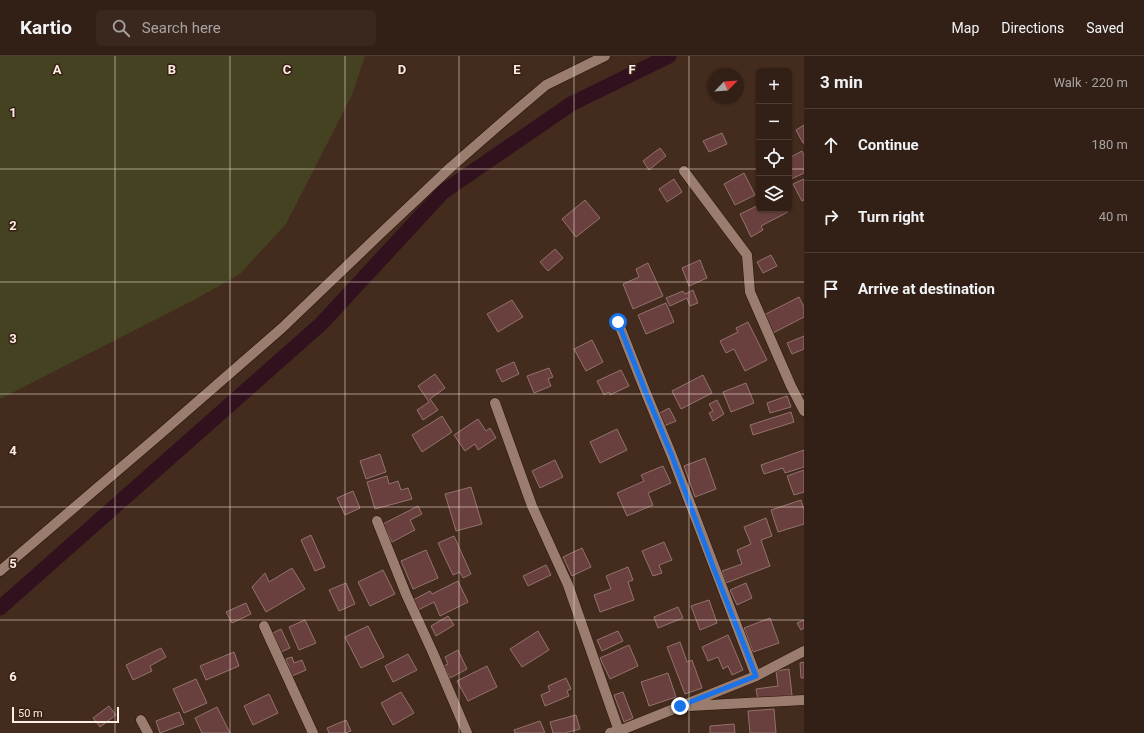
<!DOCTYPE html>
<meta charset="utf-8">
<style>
:root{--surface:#322016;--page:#3a281f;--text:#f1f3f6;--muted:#a8a3a1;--line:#4d3e35}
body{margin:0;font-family:Roboto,sans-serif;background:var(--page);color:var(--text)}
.controls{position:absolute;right:12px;top:12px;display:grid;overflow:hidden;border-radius:6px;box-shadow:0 1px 3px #0004}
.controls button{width:36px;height:36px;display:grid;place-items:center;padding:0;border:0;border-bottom:1px solid var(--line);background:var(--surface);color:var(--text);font:20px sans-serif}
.compass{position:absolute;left:708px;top:12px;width:36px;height:36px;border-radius:50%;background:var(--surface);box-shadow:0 1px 3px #0004;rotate:65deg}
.scale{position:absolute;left:12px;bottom:10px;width:107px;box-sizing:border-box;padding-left:4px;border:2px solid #fdede4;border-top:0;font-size:11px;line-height:14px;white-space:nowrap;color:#fdede4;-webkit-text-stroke:3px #382114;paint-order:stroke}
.stop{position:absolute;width:12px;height:12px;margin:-9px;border:3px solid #1a73e8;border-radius:50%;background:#fff}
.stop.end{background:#1a73e8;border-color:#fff;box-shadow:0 1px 4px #0008}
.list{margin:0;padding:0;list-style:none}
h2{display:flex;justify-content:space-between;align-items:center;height:52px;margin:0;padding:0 16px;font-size:17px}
h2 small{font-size:13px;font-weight:400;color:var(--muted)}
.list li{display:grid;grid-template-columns:26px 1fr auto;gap:12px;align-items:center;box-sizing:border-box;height:72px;padding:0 16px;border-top:1px solid var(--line)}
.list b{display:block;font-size:15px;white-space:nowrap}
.list em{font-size:13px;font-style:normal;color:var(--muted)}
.icon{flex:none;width:22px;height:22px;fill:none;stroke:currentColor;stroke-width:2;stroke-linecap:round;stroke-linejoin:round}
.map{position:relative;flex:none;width:804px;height:677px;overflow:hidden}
header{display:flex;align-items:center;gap:24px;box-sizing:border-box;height:56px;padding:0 20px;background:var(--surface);border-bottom:1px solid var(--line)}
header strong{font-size:19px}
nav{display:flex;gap:22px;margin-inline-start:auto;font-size:14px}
.search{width:280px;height:36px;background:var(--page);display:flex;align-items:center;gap:10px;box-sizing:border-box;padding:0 14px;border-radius:6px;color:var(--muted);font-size:15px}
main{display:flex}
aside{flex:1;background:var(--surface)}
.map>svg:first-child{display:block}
.green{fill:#444221}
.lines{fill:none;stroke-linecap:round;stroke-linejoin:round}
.canal{stroke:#32111e;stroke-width:15}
.building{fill:#69403d;stroke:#92726f}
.minor-casing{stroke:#281306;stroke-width:11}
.minor{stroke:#9a7d6e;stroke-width:10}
.route{stroke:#1a73e8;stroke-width:5}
.grid{fill:none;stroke:#fdede4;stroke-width:1;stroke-opacity:0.55}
.grid-label{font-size:13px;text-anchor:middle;font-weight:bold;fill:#fdede4;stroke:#382114;stroke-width:3;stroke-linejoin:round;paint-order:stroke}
</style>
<header>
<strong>Kartio</strong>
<div class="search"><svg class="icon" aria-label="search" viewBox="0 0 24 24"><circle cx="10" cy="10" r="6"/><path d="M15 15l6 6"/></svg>Search here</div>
<nav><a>Map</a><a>Directions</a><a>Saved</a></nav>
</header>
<main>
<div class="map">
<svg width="804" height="677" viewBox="0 0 804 677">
<rect width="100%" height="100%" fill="#432b1d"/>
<polygon class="green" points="0,0 365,0 352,39 286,168 240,218 194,244 0,343"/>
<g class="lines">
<polyline class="canal" points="0,552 321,268 443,136 571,48 669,0"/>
</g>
<g class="building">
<polygon points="804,69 804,87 803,87 796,74"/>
<polygon points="722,77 727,88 709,96 703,85"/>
<polygon points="660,92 666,100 649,114 643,105"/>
<polygon points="802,95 804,99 804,117 789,124 789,102"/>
<polygon points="744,117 755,139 735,149 724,128"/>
<polygon points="674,123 682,136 667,146 659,133"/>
<polygon points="804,123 804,144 802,145 793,128"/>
<polygon points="585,144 600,162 576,181 562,163"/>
<polygon points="759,149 759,153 786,153 788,156 761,170 763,174 751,181 740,158"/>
<polygon points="555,193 563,202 548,215 540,206"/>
<polygon points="771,199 777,210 763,217 757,206"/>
<polygon points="700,204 707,222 689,230 682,212"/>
<polygon points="648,207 663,240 633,253 623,228 639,221 636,213"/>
<polygon points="693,234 698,247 690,250 687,242 670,250 666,242 683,235 685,238"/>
<polygon points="799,241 804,251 804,261 773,277 764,259"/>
<polygon points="512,244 523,261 498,276 487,258"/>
<polygon points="666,247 674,266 646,278 638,259"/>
<polygon points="748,266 767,304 745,315 734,293 726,297 720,285 738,276 736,272"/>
<polygon points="804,280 804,293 792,298 787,287"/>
<polygon points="592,284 603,306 586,315 574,293"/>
<polygon points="514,306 519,318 502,326 496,314"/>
<polygon points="549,312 553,321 548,323 551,330 534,337 527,320"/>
<polygon points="621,314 629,330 610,339 609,336 604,339 597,325"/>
<polygon points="435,318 445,332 430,343 438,354 423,364 417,354 429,346 418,330"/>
<polygon points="703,319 712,337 681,353 672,335"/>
<polygon points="746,327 754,347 731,356 723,336"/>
<polygon points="787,340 791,351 770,357 767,347"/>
<polygon points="717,344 724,358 713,365 709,357 713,355 709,348"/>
<polygon points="669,352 676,365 664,370 658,358"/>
<polygon points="791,356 794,366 753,379 750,369"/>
<polygon points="442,360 452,376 422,396 412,379"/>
<polygon points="478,363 486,375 490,372 496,382 478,394 475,388 465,395 454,379"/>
<polygon points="617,373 627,394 600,407 590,386"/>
<polygon points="804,394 804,411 785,417 783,412 764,418 761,409"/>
<polygon points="380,398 386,416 366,423 360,405"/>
<polygon points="705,402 716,433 695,441 684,410"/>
<polygon points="555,404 563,421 540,432 532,415"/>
<polygon points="663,410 671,427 648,437 653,449 627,460 617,437 644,425 641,419"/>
<polygon points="804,414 804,436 794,439 787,420"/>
<polygon points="387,420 389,428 398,425 401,434 408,432 412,443 375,453 367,426"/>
<polygon points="471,431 482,468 456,475 445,438"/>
<polygon points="353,435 360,452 345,459 337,442"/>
<polygon points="801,444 804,454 804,468 778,476 771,454"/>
<polygon points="418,450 422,458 410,464 415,474 392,486 383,468"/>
<polygon points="766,462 772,480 761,484 770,510 726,527 722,515 742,508 737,494 751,488 744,471"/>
<polygon points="311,479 325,511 315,515 301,484"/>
<polygon points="454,480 471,518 463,522 460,516 453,519 438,487"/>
<polygon points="664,486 672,504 659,509 662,517 653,520 642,495"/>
<polygon points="582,492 591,511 572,520 563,501"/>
<polygon points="426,494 438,522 413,533 401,505"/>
<polygon points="546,509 551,519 528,530 523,520"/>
<polygon points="628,511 633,524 628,526 634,544 600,556 594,539 611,533 606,520"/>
<polygon points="292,512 305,533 266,556 252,531 265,517 269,526"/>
<polygon points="383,514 395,538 370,550 358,526"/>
<polygon points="458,525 468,546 440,560 434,546 418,554 413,544 430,535 432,538"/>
<polygon points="346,527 355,548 339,555 329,534"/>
<polygon points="746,527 752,542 737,549 730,534"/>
<polygon points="709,544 717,567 700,574 691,550"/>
<polygon points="246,547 251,558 232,567 226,556"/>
<polygon points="678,551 683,562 658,572 654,561"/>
<polygon points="448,560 454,569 436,580 431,570"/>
<polygon points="770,562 779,587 753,596 744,572"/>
<polygon points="305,564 316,587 299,594 289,571"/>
<polygon points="804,564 804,572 801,574 797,567"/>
<polygon points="368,570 384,601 361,612 345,581"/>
<polygon points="281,573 290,592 281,596 273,577"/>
<polygon points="538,575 549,594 522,611 510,593"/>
<polygon points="618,575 623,585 602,595 597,584"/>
<polygon points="728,579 743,614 732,619 728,610 723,613 718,601 708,605 702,591"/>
<polygon points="680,586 687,606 692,604 702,632 685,638 667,591"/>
<polygon points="629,589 638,610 610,623 600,602"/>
<polygon points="161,592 166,601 150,610 152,615 133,624 126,609"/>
<polygon points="458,594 467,613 450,622 444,610 448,608 445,601"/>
<polygon points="234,596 239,610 206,624 200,610"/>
<polygon points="408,598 417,614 393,626 385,610"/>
<polygon points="292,601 294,607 302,604 306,614 292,620 286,603"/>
<polygon points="804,606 804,622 801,622 800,607"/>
<polygon points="487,610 497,631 468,645 457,625"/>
<polygon points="789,613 792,639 758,644 756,633 778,630 776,615"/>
<polygon points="668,617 676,641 649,650 641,626"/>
<polygon points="566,622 571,633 567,635 569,640 545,650 541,639 550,635 548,630"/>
<polygon points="196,623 207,647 184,657 173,633"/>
<polygon points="401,636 414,657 393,669 381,647"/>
<polygon points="623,636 633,662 624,666 614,639"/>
<polygon points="269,638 278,657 253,669 244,650"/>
<polygon points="109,650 116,659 100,671 93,662"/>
<polygon points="217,651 230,677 202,677 195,662"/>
<polygon points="774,653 776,677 750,677 748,655"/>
<polygon points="179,656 184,668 160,677 156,665"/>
<polygon points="576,659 580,673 565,677 553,677 550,666"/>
<polygon points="346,664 351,675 345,677 329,677 327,672"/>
<polygon points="540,665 545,677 515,677 514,674"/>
<polygon points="734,668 735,677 710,677 710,670"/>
</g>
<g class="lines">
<defs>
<g id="minor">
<polyline points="684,115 747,199 750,236 791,330 804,355"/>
<polyline points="618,266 646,337 672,400 756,620"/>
<polyline points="495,347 532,450 568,529 619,675"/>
<polyline points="377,465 406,538 433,597 467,677"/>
<polyline points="0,515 158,380 282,272 379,179 451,111 506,63 546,29 605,0"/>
<polyline points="264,570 313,677"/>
<polyline points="690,650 804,644"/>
<polyline points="141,664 148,677"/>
<polyline points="610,677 619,675 756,620 804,595"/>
</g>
</defs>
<use href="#minor" class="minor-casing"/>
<use href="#minor" class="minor"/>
</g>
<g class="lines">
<polyline class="route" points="618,266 646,337 672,400 714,513 756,620 680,650"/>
</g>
<path class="grid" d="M115,0v677M230,0v677M345,0v677M459,0v677M574,0v677M689,0v677M0,113h759M789,113h15M0,226h804M0,338h804M0,451h804M0,564h804"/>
<g class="grid-label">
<text x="57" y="18">A</text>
<text x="172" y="18">B</text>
<text x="287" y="18">C</text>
<text x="402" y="18">D</text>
<text x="517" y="18">E</text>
<text x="632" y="18">F</text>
<text x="13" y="61">1</text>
<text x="13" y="174">2</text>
<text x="13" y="287">3</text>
<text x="13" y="399">4</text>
<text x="13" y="512">5</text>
<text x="13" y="625">6</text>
</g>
</svg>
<div class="controls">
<button>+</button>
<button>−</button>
<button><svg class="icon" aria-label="locate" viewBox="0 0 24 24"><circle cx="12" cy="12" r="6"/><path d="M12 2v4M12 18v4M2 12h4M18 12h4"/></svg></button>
<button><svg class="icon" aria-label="layers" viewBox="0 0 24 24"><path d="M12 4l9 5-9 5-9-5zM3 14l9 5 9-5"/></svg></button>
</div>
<svg class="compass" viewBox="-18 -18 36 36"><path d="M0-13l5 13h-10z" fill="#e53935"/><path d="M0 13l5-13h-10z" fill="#a8a3a1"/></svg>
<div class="scale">50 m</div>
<div class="stop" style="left:618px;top:266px"></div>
<div class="stop end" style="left:680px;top:650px"></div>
</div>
<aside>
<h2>3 min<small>Walk · 220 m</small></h2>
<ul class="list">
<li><svg class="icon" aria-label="ahead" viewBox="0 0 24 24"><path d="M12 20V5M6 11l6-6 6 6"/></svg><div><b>Continue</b></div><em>180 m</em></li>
<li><svg class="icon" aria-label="right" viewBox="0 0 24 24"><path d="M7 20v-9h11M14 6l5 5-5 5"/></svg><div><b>Turn right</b></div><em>40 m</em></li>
<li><svg class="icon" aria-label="arrive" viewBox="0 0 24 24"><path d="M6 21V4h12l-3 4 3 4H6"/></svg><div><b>Arrive at destination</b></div></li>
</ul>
</aside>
</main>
